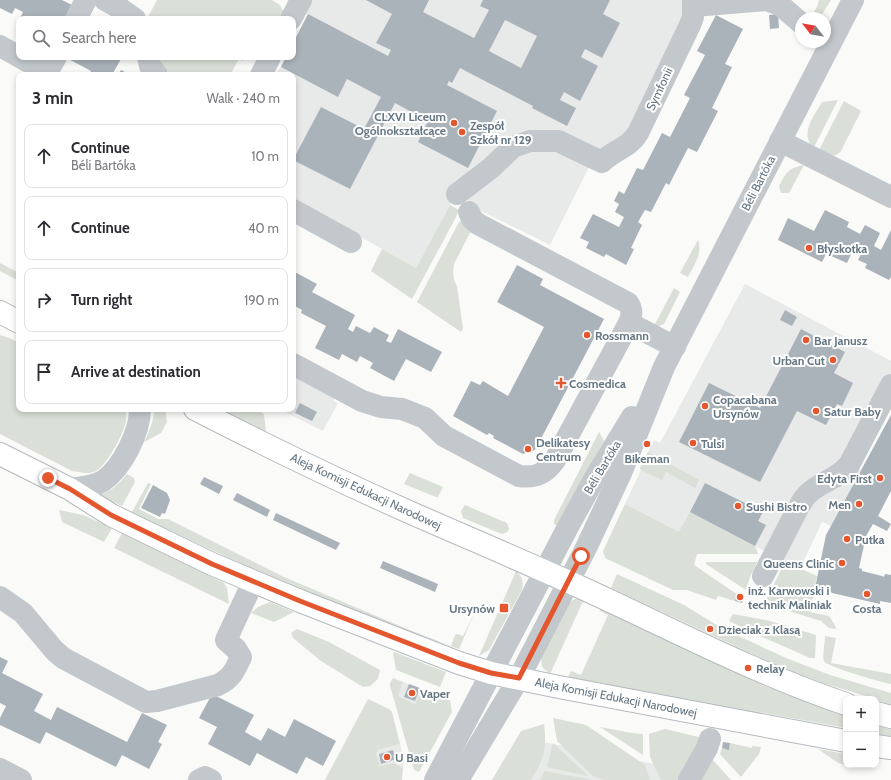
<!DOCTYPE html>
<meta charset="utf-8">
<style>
:root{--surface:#fff;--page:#f2f2f3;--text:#2b2b33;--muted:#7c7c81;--line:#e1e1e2}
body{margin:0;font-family:Cabin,sans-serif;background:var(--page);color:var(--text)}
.controls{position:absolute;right:12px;bottom:12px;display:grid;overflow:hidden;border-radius:8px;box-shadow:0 2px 6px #0003}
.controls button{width:36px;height:36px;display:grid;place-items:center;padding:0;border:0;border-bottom:1px solid var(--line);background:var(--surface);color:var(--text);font:20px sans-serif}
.compass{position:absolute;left:795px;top:12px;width:36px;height:36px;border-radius:50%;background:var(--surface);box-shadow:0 2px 6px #0003;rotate:301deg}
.stop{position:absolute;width:12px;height:12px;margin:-9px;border:3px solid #e4572e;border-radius:50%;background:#fff}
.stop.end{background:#e4572e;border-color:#fff;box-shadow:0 1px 4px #0008}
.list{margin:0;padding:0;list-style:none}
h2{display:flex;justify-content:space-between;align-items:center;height:52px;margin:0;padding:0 16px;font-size:17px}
h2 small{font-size:13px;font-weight:400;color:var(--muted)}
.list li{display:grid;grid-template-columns:26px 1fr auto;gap:12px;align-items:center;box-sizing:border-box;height:64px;margin:0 8px 8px;padding:0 8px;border:1px solid var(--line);border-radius:8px}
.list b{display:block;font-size:15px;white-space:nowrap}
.list p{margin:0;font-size:13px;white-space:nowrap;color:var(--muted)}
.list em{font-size:13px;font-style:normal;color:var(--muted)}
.icon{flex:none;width:22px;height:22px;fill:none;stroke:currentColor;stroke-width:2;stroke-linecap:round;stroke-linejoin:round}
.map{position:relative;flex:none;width:891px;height:780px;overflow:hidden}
.search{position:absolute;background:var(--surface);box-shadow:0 2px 6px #0003;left:16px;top:16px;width:280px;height:44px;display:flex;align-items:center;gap:10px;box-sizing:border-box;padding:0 14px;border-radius:8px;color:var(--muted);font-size:15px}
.panel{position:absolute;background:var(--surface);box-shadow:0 2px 6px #0003;left:16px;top:72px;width:280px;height:340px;border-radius:8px}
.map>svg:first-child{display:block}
.built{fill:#e8e9e9}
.green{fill:#dadfd7}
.building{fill:#aab3b9;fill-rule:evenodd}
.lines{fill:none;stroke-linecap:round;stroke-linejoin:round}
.major-casing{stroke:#b5babe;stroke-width:24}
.minor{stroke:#c3c8cc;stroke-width:22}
.major{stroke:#fff;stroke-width:22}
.route{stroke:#e4572e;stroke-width:5}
.poi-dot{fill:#e4572e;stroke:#fff;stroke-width:1.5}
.labels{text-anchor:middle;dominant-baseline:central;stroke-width:4;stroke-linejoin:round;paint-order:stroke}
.street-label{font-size:12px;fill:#657683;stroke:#fff}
.poi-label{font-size:12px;font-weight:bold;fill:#657683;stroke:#fff;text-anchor:start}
</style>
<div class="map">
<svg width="891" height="780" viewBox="0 0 891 780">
<rect width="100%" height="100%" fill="#fafaf8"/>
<g class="built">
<polygon points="310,0 683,0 681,28 627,137 597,151 550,245 477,209 465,197 451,203 416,268 293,199 293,75 276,75 286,57 293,57 308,15 303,12"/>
<polygon points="745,284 891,361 891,397 856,468 861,470 831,526 822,522 800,569 690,513 680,533 625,504 641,470 640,468 654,440 660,443"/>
<polygon points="293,370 334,397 334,401 338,403 323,431 279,409 293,409"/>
<polygon points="403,682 422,689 415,704 397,696"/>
<polygon points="523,738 700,773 696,780 498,780"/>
<polygon points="400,744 404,761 403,768 394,763 380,766 376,753 378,750"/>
</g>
<g class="green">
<polygon points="157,0 272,0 280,5 284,13 280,19 150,19 148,17"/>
<polygon points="819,0 831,0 821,16 819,18 811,18 817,7"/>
<polygon points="156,57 246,57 243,61 239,59 230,75 174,75 161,67"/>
<path d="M838,100l-25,49c-13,-17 0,-31 9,-47z"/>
<path d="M844,101l17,10 -20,40c-7,8 -14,4 -23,1z"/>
<path d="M804,165l-15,28h-8l-2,-7c7,-13 9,-18 25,-21z"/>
<polygon points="450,205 459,210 455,219 412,299 371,271 382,249 416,268"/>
<polygon points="465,219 472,229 454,264 453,272 454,280 457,286 463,329 461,332 417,302 459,222"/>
<path d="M698,240c5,14 -4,25 -10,37l-8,-4z"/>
<polygon points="0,263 19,273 19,281 0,271"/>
<polygon points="674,288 680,292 664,324 659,326 654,326"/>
<path d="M0,335l9,3 10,5v66h106c1,4 2,8 1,12 -2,12 -19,44 -30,50 -7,4 -16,1 -24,0l-72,-37z"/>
<path d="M154,409h11l2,13 -6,11 -17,9c5,-10 10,-21 10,-33z"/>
<polygon points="221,409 257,409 264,414 266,432"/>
<polygon points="599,432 604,441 557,526 554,524 554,520"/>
<polygon points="648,452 699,480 695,488 666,472 662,480 641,470 640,468"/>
<polygon points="410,473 443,487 438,497 436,497 404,484"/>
<path d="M127,474l7,4 1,4 -13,24 -22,-10 1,-2c11,-3 19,-11 26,-20z"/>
<path d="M148,483l3,1 -12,25 19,10h10l116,58 123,52 44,17 4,-11 3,-1 5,2 11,-22 -15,35c-112,-37 -221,-85 -327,-137z"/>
<polygon points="625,504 679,532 690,512 755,546 758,554 697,554 694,565 738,595 735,601 718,596 716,600 687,590 673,590 605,558 603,551"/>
<polygon points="465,505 507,523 509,529 507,532 502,534 463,518 461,511"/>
<polygon points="59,510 83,515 112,528 104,542 62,522"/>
<polygon points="122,533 224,583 227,588 229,604 114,548"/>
<polygon points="706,562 757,562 750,577 746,590 706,564"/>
<polygon points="785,562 817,576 810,612 829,616 836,627 836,629 829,628 821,621 773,606 767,598"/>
<path d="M516,571c6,6 8,10 6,19l-33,60 -10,6z"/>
<polygon points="617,574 684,605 723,629 786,658 830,675 891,693 891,705 876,700 876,699 826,684 780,667 611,588"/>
<polygon points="577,598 584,599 550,674 542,667 541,658 568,604 573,600"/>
<polygon points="270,602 294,612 274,622 251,613 258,607"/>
<polygon points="602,608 760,684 846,716 846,728 568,677 571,671 581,675 608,615 600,611"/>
<polygon points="733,614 770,621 816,635 815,658 810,658 756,634 729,621"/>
<polygon points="297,629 329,642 380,670 378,679 370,686 363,687 321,661 293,638 291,633"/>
<path d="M825,636l11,2 -5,25 60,11v10c-10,-2 -64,-17 -67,-23 -2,-4 1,-19 1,-25z"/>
<polygon points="394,652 446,672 440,687 396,670 393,653"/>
<polygon points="393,678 403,682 398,696 415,704 422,689 450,700 452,712 419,772 414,770 390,686 390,683"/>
<polygon points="368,699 389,709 392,712 400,744 378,750 376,753 380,766 394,763 403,768 402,780 325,780"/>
<polygon points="553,718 586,725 645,765 650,780 605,780 593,776 557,741"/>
<path d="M544,724c3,24 0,35 -13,56h-39l29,-49z"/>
<polygon points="876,725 891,729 891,736 876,734"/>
<polygon points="600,727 632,733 643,734 643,755"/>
<polygon points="665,729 703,738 679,780 661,780 650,757 649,734"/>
<polygon points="553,743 588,776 547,767"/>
<polygon points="730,743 752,748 752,746 761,747 759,754 741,777 720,754 722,748 729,749"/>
<polygon points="818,749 846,754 846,765 838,763"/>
<polygon points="712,759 731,780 700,780"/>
<polygon points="545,771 592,780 540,780"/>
</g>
<g class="building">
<polygon points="0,0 62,0 74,6 68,19 22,19 20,18 23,12 15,8 12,14 0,8"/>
<path d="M366,0h63l-6,12 51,26 15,-28 -9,-4 3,-6h127l-7,14 17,9 -18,35 -17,-9 -4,8 17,9 -18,35 -16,-9 -4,8 16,8 -9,18 -35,-18 1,-2 -73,-38 -8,15 -3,-2 -2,4 50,26 -29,57 -50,-26 10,-21 -33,-18 -45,86 -57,-29 28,-53 43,22 17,-32 -34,-18 -9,18 -57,-30 5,-10h7v-14l15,-29 80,42 3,-6 -15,-7 16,-29zM505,20l32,16 -16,32 -32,-17z"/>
<polygon points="778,14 779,28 770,29 769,15"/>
<polygon points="716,15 743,29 725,64 732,67 712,108 718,111 697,152 688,148 669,185 666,183 651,212 645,210 638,222 642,225 631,248 634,249 626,265 606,254 604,257 586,248 589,242 580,238 593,214 619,227 624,217 615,212 619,204 614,201 619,191 624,194 637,168 643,170 662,133 670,137 690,98 684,95 705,55 697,51"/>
<polygon points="65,57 117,57 121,59 113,73 117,75 89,75 91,71"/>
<polygon points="121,70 131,75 118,75"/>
<polygon points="825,210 849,222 847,227 860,234 865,225 880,233 874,246 881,250 891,230 891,277 889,280 865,268 867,264 858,260 861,254 853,250 847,263 831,256 834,250 829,248 822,262 778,240 788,218 814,231"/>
<polygon points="517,265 543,279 540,285 604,319 535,450 523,454 493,438 494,436 489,433 487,435 453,416 471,381 480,385 483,381 508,396 544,327 497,302"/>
<polygon points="293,271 317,284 312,292 355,315 348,329 353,332 356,326 370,333 374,327 389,335 386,341 391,343 398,329 442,352 431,372 406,359 394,381 370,368 373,363 360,356 357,362 342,354 339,360 315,348 326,326 301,313 302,310 293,305"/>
<polygon points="785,310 797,317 792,326 780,320"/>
<polygon points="801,329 845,352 834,373 853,383 842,406 837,404 826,425 797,411 760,482 679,442 709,383 760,408"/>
<polygon points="300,403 317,412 312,421 295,413"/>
<polygon points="891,415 891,491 878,516 891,524 887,531 873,524 866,536 859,568 862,569 862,571 882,576 884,577 885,574 891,575 891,603 880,601 880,604 832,593 830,591 815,588 826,535"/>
<polygon points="204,477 223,486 219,494 200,484"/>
<polygon points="705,483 763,512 758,521 766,525 755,546 690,512"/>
<polygon points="153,485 167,493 170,500 165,514 162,513 160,517 141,508"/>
<polygon points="237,493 270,510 267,517 233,500"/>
<polygon points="276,513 340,543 336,550 273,520"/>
<polygon points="383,561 438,584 435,592 380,568"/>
<polygon points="737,596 743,598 742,603 735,601"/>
<polygon points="0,657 8,661 2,673 43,694 34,711 51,720 57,707 127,742 142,713 167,725 158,742 162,744 149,769 122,755 116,767 46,732 40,744 0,725 0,718 6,706 0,703"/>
<polygon points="409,684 420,688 415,701 404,697"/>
<polygon points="212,694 254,715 245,732 261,741 268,728 285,737 294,719 336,741 323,766 306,757 297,774 257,753 250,766 208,744 217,727 199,718"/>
<polygon points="723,742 730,743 729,750 722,748"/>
<polygon points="393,750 396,759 381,764 379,754"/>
</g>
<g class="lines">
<defs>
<g id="major">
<polyline points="0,312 19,322"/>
<path d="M195,409c70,36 142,71 214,103 57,25 114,49 171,75 88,40 174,86 266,117"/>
<polyline points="0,454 70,489 111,515 212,564 300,601 459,663 491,673 559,687 846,741"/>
<polyline points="876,713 891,717"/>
<polyline points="876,746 891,748"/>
</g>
</defs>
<use href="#major" class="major-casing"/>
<g class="minor">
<polyline points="105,0 118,7 135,19"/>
<polyline points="694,6 766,0 780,5 801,23"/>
<polyline points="76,19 86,0"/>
<polyline points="291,19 301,0"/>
<polyline points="0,46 32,64 43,75"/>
<polyline points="148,57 150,66 157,75"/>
<polyline points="46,75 56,57"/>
<polyline points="261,75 270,57"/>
<polyline points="780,141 891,197"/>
<path d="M457,194l34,-26 22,-21 17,-6h28l44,21c12,-12 27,-14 36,-29l52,-108 3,-8v-17"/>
<polyline points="293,210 351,242"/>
<path d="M469,212l3,7 6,5 150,79c5,7 4,13 1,20"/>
<path d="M293,364l69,37 19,6 21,2 23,9 19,18 75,40c17,2 26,-2 36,-16l74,-137 46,24"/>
<path d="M70,489c11,-2 23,-2 33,-8 19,-13 37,-49 37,-72"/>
<path d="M801,503c4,-7 9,-12 16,-16 11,-7 23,-11 32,-22l42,-80"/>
<polyline points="763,576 797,510"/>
<path d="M0,597l23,16 31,37 9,8 83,44 11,-1 61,-16c14,-7 17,-15 23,-28l-5,-8 -10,-9 27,-58"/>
<polyline points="0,769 21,780"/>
<polyline points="199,780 205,777 211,780"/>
<polyline points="435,780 569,525 596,476 632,417"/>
<polyline points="458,780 519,678 586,548 621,473 664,367 853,0"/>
<polyline points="689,780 707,748 710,739"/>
</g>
<use href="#major" class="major"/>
</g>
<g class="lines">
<polyline class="route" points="48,478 70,489 111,515 212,564 300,601 459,663 491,673 519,678 581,556"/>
</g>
<g class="poi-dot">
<circle cx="454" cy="123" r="4"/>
<circle cx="462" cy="132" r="4"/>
<circle cx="809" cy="248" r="4"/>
<circle cx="587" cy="335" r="4"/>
<circle cx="806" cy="340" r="4"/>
<circle cx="833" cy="360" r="4"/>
<path d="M559 377h4v4h4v4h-4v4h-4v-4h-4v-4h4z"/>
<circle cx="705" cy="406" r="4"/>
<circle cx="816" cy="411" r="4"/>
<circle cx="693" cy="443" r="4"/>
<circle cx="647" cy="444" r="4"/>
<circle cx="528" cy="449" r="4"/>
<circle cx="880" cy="478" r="4"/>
<circle cx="859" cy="504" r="4"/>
<circle cx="738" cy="506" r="4"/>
<circle cx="847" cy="539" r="4"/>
<circle cx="842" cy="563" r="4"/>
<circle cx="867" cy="594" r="4"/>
<circle cx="740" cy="597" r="4"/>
<rect x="499" y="603" width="10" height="10" rx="2"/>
<circle cx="710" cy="629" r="4"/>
<circle cx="748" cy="668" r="4"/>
<circle cx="412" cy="693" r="4"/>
<circle cx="387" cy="757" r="4"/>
</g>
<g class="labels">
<g class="street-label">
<text transform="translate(659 89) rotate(-65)">Symfonii</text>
<text transform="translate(758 183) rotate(-63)">Béli Bartóka</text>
<text transform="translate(602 467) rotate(-59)">Béli Bartóka</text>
<text transform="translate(366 491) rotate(25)">Aleja Komisji Edukacji Narodowej</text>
<text transform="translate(616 697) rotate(11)">Aleja Komisji Edukacji Narodowej</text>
</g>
<g class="poi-label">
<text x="446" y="116" text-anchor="end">CLXVI Liceum<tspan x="446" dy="14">Ogólnokształcące</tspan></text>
<text x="470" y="125">Zespół<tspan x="470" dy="14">Szkół nr 129</tspan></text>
<text x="817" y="248">Błyskotka</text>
<text x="595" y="335">Rossmann</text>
<text x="814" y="340">Bar Janusz</text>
<text x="825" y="360" text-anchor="end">Urban Cut</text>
<text x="569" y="383">Cosmedica</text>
<text x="713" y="399">Copacabana<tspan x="713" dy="14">Ursynów</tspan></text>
<text x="824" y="411">Satur Baby</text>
<text x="536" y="442">Delikatesy<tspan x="536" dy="14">Centrum</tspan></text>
<text x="701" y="443">Tulsi</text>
<text x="647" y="458" text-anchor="middle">Bikeman</text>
<text x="872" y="478" text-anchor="end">Edyta First</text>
<text x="851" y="504" text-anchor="end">Men</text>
<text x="746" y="506">Sushi Bistro</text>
<text x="855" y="539">Putka</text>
<text x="834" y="563" text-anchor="end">Queens Clinic</text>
<text x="748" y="590">inż. Karwowski i<tspan x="748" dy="14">technik Maliniak</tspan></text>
<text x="495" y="608" text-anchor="end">Ursynów</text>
<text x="867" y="608" text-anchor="middle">Costa</text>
<text x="718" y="629">Dzieciak z Klasą</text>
<text x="756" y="668">Relay</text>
<text x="420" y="693">Vaper</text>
<text x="395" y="757">U Basi</text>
</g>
</g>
</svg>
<div class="controls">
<button>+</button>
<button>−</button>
</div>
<svg class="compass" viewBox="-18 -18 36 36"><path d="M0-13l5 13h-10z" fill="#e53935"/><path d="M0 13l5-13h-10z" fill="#7c7c81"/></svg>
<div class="stop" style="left:581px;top:556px"></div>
<div class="stop end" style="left:48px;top:478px"></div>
<div class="search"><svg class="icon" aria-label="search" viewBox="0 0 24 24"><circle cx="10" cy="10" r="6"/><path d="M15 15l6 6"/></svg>Search here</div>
<section class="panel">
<h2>3 min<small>Walk · 240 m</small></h2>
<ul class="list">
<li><svg class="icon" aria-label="ahead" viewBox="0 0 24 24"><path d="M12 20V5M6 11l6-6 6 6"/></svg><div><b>Continue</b><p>Béli Bartóka</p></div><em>10 m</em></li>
<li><svg class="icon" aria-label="ahead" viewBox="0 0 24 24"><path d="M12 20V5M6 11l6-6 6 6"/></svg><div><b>Continue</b></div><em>40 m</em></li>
<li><svg class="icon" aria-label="right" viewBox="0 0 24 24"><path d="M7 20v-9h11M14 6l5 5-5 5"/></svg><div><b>Turn right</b></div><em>190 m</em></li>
<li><svg class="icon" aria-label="arrive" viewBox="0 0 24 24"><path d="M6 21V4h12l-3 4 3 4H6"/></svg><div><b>Arrive at destination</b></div></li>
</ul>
</section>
</div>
